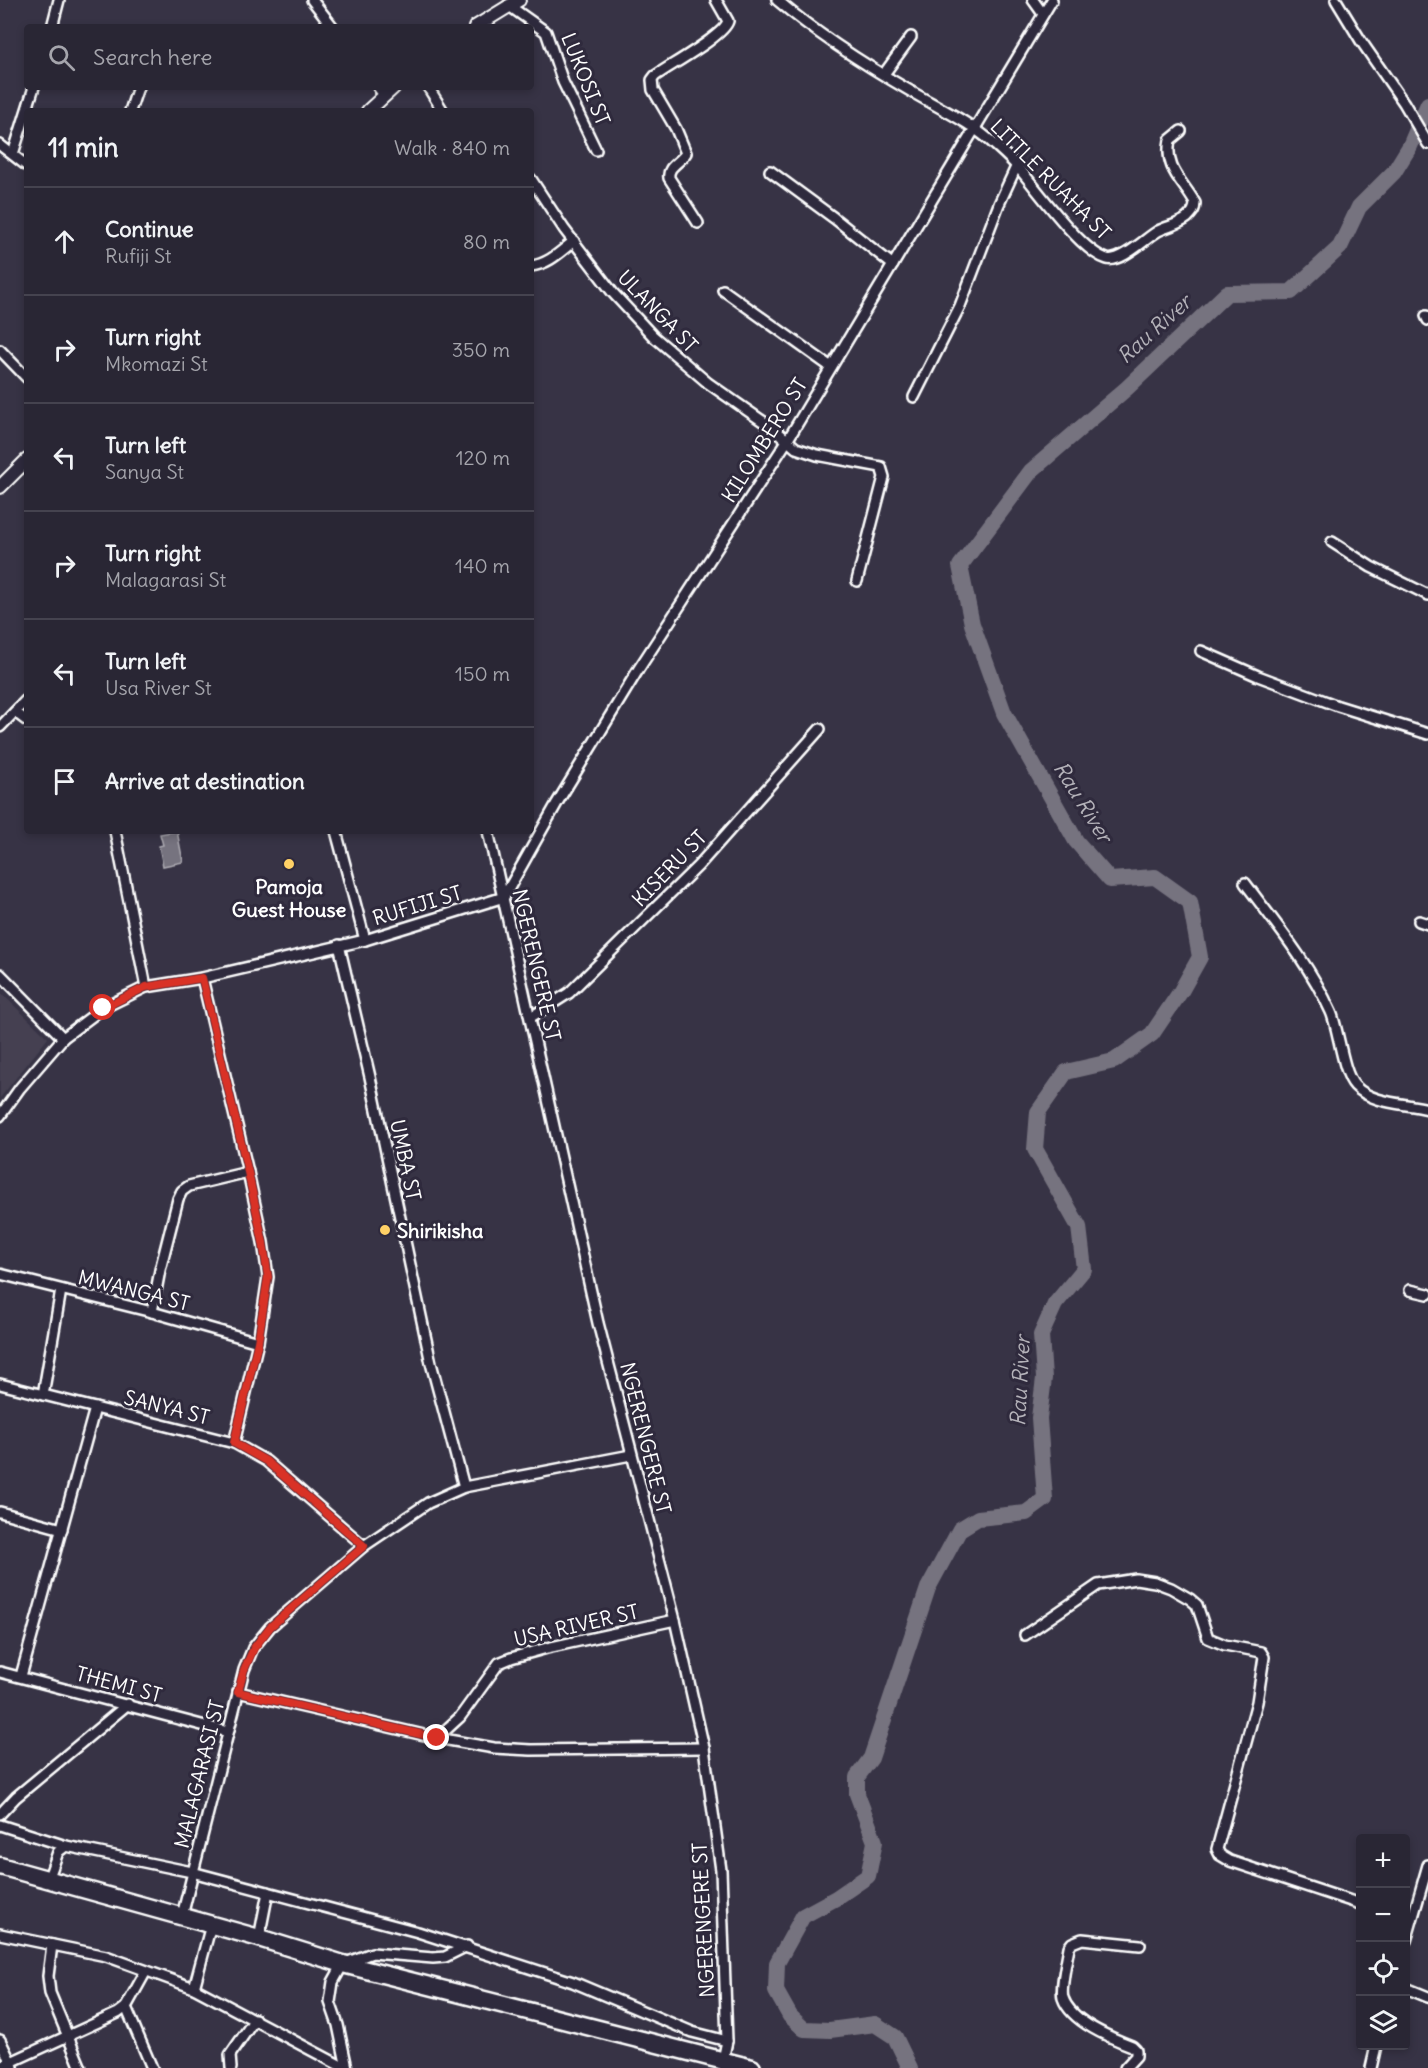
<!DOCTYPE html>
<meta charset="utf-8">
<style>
:root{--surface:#292634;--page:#353240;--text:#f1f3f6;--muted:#a5a5ac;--line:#45434f}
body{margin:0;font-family:Delius,sans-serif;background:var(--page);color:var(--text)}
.controls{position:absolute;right:18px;bottom:18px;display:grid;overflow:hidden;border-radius:6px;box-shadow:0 3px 9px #0003}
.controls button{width:54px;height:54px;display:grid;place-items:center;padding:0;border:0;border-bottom:2px solid var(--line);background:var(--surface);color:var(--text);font:30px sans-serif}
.stop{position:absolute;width:18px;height:18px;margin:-14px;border:4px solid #d93025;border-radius:50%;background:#fff}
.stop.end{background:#d93025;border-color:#fff;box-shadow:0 2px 6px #0008}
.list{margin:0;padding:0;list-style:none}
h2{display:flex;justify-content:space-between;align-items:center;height:78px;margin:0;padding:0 24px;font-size:26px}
h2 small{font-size:20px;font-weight:400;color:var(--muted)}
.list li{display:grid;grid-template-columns:39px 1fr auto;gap:18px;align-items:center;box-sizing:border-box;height:108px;padding:0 24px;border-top:2px solid var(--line)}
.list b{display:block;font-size:22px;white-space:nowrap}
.list p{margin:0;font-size:20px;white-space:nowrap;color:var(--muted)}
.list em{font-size:20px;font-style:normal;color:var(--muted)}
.icon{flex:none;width:33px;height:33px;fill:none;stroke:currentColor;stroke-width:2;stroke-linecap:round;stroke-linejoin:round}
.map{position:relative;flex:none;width:1428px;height:2068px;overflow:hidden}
.search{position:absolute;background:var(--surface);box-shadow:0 3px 9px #0003;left:24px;top:24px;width:510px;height:66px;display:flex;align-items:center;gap:15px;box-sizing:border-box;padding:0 21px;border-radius:6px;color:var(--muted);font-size:22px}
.panel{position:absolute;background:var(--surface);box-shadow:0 3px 9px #0003;left:24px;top:108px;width:510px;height:726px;border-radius:6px}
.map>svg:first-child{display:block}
.built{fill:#444051}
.water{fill:#76737f;stroke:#adabb2;stroke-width:1.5}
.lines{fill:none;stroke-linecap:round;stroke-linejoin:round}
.river{stroke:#76737f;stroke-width:16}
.street-casing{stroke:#fff;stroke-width:14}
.secondary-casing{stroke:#fff;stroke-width:16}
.highway-casing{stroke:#fff;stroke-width:21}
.street{stroke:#2f2a3d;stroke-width:9}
.secondary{stroke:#2f2a3d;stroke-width:12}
.highway{stroke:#2f2a3d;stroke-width:16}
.route{stroke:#d93025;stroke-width:8}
.poi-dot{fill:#ffd166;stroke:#2f2a3d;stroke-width:2}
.labels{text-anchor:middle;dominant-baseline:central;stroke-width:6;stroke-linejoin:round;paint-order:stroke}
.street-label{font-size:20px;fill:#fff;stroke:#2f2a3d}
.poi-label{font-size:20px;font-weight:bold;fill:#fff;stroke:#2f2a3d}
.water-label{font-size:21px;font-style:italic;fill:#b4b2b9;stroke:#2f2a3d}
</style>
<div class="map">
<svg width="1428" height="2068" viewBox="0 0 1428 2068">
<rect width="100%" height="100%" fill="#373345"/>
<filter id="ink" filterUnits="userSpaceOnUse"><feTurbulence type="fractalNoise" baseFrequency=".0167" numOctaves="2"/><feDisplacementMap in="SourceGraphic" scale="12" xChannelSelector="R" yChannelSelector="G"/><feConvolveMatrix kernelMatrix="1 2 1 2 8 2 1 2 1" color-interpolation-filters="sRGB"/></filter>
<g filter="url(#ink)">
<polygon class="built" points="0,992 48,1038 0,1098"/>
<polygon class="water" points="177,831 183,862 163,866 159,846 163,845 160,834"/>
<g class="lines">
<polyline class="river" points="910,2068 895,2037 875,2024 830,2030 804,2029 790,2016 776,1991 777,1963 803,1916 836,1898 868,1876 875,1842 857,1794 857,1777 871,1758 928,1588 960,1529 978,1518 1026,1513 1045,1499 1039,1418 1044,1378 1041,1335 1055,1304 1084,1269 1079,1227 1035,1149 1038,1112 1066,1072 1114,1061 1152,1034 1181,991 1200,957 1190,902 1155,877 1110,880 1076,841 1004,713 972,624 960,566 1031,471 1127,388 1227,293 1291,292 1340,247 1359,207 1394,172 1410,146 1428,104"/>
<defs>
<g id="street">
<polyline points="312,0 333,27"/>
<path d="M777,0c41,35 88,65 135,92 29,17 60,31 84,54 9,8 18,16 26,26 18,21 60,80 85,87 14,4 39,-21 51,-28 10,-5 20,-6 29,-13 5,-5 8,-8 8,-15 -12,-22 -31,-34 -25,-63l11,-9"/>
<polyline points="1033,0 1043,14"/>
<polyline points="1336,0 1361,41 1404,103 1428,144"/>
<polyline points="508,5 546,32 563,82 596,150"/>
<polyline points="52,27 59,0"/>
<polyline points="884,74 911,37"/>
<polyline points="378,87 384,95"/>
<polyline points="428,87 443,111"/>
<polyline points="130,111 138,87"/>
<polyline points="0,145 27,166"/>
<polyline points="13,154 34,87"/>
<polyline points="770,171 834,218 893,265"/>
<polyline points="531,179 564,229 613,293 653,336 708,383 774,429 796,448 817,455 881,467 884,477 857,581"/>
<path d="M698,223l-29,-45c-2,-12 11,-15 17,-25l-10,-24 -23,-39 -1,-10 3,-4c15,-11 69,-40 73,-55l-12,-21"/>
<path d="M531,266c18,-2 30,-15 43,-25"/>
<polyline points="723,290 831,367"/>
<polyline points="1426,316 1428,320"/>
<polyline points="0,350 27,378"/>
<polyline points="914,397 960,306 999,204 1017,165"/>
<polyline points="1332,542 1371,567 1428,595"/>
<polyline points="1201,651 1258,676 1338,706 1428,734"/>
<polyline points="15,712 27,721"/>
<polyline points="0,727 27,699"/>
<polyline points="115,831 146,987"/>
<polyline points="336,831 365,940"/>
<polyline points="488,831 598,1323 675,1620 704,1748 721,1870 727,2041 722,2065"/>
<path d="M1245,883c31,41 65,82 86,129 8,18 11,60 24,74 17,18 50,17 73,23"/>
<polyline points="1419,921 1428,924"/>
<polyline points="339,945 370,1077 431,1363 464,1487"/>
<polyline points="0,974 63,1038"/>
<polyline points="202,978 248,1172 263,1242 268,1277 258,1342 234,1443"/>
<polyline points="531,1017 569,993 698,866 820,729"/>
<polyline points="0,1116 20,1088 63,1038 103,1008 146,987 202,978 365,940 504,897 557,803 638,670 787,441 1052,0"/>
<polyline points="0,1274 152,1312 258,1342"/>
<polyline points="1410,1290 1428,1294"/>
<polyline points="152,1312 160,1270 178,1199 182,1191 189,1186 248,1172"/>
<polyline points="0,1384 234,1443 266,1461 364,1546"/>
<polyline points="43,1395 61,1290"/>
<polyline points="0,1512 62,1529"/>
<polyline points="1025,1635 1098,1585 1136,1579 1155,1582 1171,1588 1190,1599 1197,1605 1208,1638 1225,1645 1261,1652 1264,1657 1257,1702 1217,1849 1220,1855 1230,1861 1360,1904"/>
<polyline points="0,1672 228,1732"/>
<polyline points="21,1676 95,1408"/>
<polyline points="238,1692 437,1738 494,1748 531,1750 704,1748"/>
<polyline points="437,1738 460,1717 499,1663 511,1658 547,1648 675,1620"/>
<polyline points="0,1814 16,1797 128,1704"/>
<polyline points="0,1825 66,1846"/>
<polyline points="48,1880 58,1852 66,1846 192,1872 418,1932 573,1982 692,2032 727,2041"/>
<polyline points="182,1916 244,1670 253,1648 270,1627 364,1546 428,1503 464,1487 631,1455"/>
<polyline points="0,1934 106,1956 194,1988 345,2068"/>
<polyline points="259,1938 268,1892"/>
<polyline points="1406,1941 1428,1865"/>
<polyline points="52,1945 48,1976 50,1993 81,2068"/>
<polyline points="194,1988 211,1925"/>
<polyline points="1406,1988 1428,1997"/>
<polyline points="126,2007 152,2068"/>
<polyline points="0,2040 13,2067"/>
<polyline points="0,2067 118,2013 126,2007 146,1971"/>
<polyline points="231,2068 230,2055 255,2019"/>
<polyline points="347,2068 338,2025 330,2002 333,1982 343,1964 372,1953 433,1958 445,1957 467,1946"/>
<path d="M1125,2068l11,-12v-6l-4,-4c-21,-8 -61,-24 -69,-48 -3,-10 4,-39 6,-51l3,-4 10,-4 58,6"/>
<polyline points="1371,2068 1376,2046"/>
</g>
<g id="secondary">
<polyline points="475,27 519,0"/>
<polyline points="368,111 394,87"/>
<polyline points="0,487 27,460"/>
</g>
<polyline id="highway" points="0,1866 259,1938 343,1964 752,2068"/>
</defs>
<use href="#street" class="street-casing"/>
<use href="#secondary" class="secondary-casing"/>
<use href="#highway" class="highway-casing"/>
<use href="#street" class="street"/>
<use href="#secondary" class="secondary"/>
<use href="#highway" class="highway"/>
</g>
</g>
<g class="lines" filter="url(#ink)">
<polyline class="route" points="103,1008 146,987 202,978 248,1172 263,1242 268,1277 258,1342 234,1443 266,1461 364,1546 270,1627 254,1648 244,1670 238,1692 437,1738"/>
</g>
<g class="poi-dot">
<circle cx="289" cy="864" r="6"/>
<circle cx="385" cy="1230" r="6"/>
</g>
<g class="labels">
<g class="street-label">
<text transform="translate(586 79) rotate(68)">LUKOSI ST</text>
<text transform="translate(1051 179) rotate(45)">LITTLE RUAHA ST</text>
<text transform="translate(658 311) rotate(46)">ULANGA ST</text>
<text transform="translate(764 440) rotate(-58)">KILOMBERO ST</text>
<text transform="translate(669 868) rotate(-46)">KISERU ST</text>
<text transform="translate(417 905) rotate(-17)">RUFIJI ST</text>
<text transform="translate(537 965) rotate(77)">NGERENGERE ST</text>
<text transform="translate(406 1160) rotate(78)">UMBA ST</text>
<text transform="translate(134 1290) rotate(14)">MWANGA ST</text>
<text transform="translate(167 1407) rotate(14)">SANYA ST</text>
<text transform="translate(646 1438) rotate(76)">NGERENGERE ST</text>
<text transform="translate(576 1625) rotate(-13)">USA RIVER ST</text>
<text transform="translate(119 1684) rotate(15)">THEMI ST</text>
<text transform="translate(199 1774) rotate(-76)">MALAGARASI ST</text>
<text transform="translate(703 1920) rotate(-93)">NGERENGERE ST</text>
</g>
<g class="poi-label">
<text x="289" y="886">Pamoja<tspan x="289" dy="23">Guest House</tspan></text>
<text x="397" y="1230" text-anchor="start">Shirikisha</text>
</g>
<g class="water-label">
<text transform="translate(1154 329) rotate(-42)">Rau River</text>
<text transform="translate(1083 802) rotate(58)">Rau River</text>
<text transform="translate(1020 1381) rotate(-87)">Rau River</text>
</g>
</g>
</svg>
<div class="controls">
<button>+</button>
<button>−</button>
<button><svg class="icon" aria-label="locate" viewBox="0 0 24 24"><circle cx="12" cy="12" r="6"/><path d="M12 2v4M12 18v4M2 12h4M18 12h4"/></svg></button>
<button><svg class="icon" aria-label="layers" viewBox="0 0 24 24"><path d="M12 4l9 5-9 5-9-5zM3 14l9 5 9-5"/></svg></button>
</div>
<div class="stop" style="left:103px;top:1008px"></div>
<div class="stop end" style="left:437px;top:1738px"></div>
<div class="search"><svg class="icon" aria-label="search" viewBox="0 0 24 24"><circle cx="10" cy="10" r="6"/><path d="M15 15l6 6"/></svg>Search here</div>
<section class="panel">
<h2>11 min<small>Walk · 840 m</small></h2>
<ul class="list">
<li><svg class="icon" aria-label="ahead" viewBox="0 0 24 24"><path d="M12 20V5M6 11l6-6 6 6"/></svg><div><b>Continue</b><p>Rufiji St</p></div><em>80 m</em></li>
<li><svg class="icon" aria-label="right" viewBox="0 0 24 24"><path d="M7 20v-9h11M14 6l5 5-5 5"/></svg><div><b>Turn right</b><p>Mkomazi St</p></div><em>350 m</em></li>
<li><svg class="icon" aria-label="left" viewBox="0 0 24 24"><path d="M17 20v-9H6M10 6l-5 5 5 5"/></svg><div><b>Turn left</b><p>Sanya St</p></div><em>120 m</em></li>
<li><svg class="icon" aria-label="right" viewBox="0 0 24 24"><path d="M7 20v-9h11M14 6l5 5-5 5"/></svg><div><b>Turn right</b><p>Malagarasi St</p></div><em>140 m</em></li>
<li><svg class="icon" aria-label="left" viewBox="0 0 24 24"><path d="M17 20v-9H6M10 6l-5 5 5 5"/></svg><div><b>Turn left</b><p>Usa River St</p></div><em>150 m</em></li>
<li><svg class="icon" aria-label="arrive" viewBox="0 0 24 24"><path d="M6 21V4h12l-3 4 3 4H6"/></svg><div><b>Arrive at destination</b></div></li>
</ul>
</section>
</div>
